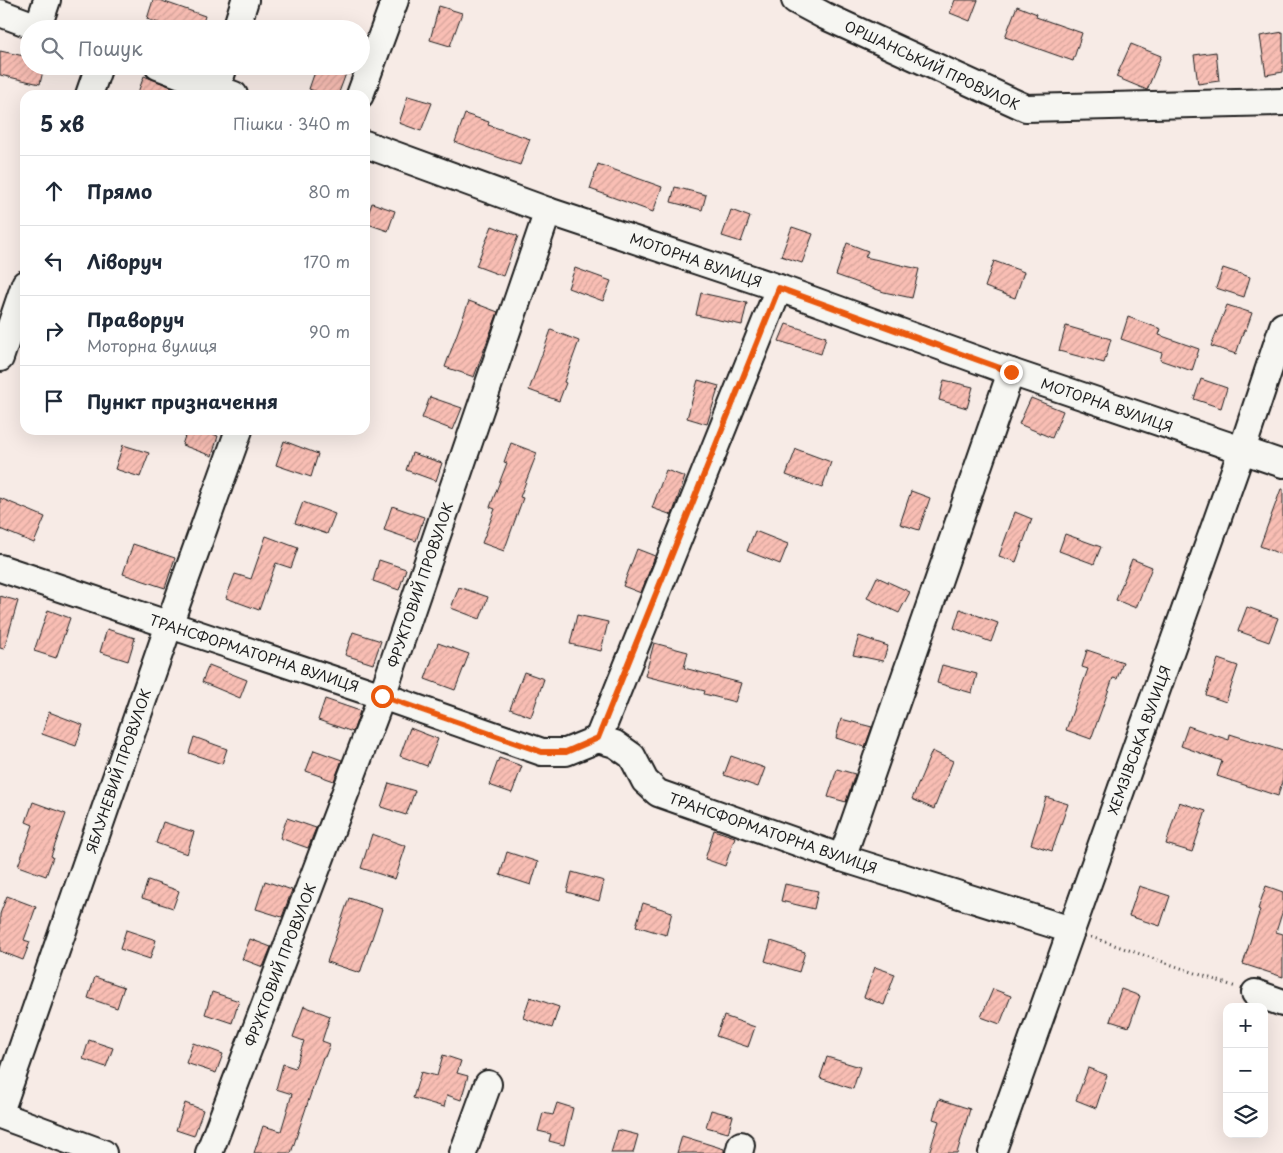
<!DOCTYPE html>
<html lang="uk">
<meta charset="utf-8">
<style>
:root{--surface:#fff;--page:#f6f6f7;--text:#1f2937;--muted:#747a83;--line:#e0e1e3}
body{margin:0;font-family:"Playpen Sans",sans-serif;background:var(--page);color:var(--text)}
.controls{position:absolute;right:15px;bottom:15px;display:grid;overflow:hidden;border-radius:10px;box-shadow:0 5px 20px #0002}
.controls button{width:45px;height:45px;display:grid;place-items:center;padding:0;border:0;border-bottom:1px solid var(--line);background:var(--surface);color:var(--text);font:25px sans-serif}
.stop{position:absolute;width:15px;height:15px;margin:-11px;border:4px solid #ea580c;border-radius:50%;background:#fff}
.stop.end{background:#ea580c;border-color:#fff;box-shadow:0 1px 5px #0008}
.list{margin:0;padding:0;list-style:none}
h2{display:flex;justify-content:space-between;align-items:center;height:65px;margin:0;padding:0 20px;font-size:21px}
h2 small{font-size:16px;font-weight:400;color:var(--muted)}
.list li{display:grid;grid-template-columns:32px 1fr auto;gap:15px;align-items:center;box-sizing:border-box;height:70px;padding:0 20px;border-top:1px solid var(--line)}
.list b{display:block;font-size:19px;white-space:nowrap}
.list p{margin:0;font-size:16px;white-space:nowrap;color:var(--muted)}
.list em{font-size:16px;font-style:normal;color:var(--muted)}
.icon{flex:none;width:28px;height:28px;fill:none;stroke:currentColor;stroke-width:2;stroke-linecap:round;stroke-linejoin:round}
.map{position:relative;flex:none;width:1283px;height:1153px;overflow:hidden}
.search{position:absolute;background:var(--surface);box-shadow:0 5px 20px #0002;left:20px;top:20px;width:350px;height:55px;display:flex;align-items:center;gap:12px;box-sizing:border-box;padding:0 18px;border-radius:28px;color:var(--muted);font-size:19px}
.panel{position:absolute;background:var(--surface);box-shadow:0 5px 20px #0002;left:20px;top:90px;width:350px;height:345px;border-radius:15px}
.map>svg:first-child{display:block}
.building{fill:url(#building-hatch);stroke:#1c1c1c}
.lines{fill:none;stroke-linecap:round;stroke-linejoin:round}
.minor-casing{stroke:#1c1c1c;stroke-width:30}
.path{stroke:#1c1c1c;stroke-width:3;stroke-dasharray:1 4;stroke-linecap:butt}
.minor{stroke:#f6f6f2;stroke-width:26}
.route{stroke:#ea580c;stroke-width:6}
.labels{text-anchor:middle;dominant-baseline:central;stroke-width:5;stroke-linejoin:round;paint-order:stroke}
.street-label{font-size:14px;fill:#1c1c1c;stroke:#f6f6f2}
</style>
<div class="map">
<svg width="1283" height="1153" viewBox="0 0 1283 1153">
<defs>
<pattern id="building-hatch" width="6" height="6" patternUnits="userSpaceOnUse" patternTransform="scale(1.25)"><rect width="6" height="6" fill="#f9beb4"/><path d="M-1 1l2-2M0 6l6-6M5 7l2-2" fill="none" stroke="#d5a39a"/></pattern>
</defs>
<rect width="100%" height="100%" fill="#f7ebe6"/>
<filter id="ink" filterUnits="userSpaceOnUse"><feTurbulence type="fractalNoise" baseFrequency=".02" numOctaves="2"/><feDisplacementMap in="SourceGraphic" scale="10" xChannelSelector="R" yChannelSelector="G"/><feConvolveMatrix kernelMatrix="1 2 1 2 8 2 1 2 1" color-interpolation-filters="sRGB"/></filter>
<g filter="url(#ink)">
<g class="building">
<polygon points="153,0 159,0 205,16 201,29 176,29 147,19"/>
<polygon points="955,0 978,0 970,21 950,13"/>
<polygon points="439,6 462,13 450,46 430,40"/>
<polygon points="1017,6 1037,14 1036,17 1082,33 1073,61 1005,37"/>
<polygon points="1283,32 1283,72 1266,75 1260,36"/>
<polygon points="1131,44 1161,56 1147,90 1116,77"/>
<polygon points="0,51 29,57 29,66 44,66 40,84 0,75"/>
<polygon points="1216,52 1219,81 1198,84 1194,55"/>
<polygon points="317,66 334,66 347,71 338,95 326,95 309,89"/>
<polygon points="144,76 189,94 188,95 137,95"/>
<polygon points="408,96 432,103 421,131 399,123"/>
<polygon points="465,114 489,122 488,125 530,139 520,165 455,142"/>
<polygon points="598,164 662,187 653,212 590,189"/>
<polygon points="675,187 706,195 702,210 671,202"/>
<polygon points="372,203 395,211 388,231 365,223"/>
<polygon points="731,210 750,217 741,242 722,236"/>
<polygon points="492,226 518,236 503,276 476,266"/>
<polygon points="792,227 813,234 802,263 781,256"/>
<polygon points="847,243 868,251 865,257 919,269 912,298 884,292 836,275"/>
<polygon points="994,261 1024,272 1015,298 985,287"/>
<polygon points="575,268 611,281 603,301 568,288"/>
<polygon points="1223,268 1250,277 1244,297 1216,288"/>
<polygon points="701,293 747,303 742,325 696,315"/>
<polygon points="469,301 498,312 474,377 445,367"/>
<polygon points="1227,305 1252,313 1246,330 1244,330 1236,354 1211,346"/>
<polygon points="1128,317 1161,329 1159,335 1199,349 1192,371 1160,360 1162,353 1121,339"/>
<polygon points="786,324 826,337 821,354 779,341"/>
<polygon points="1066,326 1111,339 1104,363 1059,351"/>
<polygon points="551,330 579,341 564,382 566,383 559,401 529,390"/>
<polygon points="1201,379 1227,388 1221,408 1194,399"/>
<polygon points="698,380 719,386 707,424 687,418"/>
<polygon points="944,380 973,387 967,408 939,400"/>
<polygon points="430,397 462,408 453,430 422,418"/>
<polygon points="1031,398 1063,411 1052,438 1019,424"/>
<polygon points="187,430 202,430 218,436 212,456 182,445"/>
<polygon points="284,441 318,454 311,477 276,465"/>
<polygon points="511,443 537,453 520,497 523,498 504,551 482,543 495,509 490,507 507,463 504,462"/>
<polygon points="123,445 149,453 140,477 115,469"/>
<polygon points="796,449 831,462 822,488 786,475"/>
<polygon points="412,453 442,463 436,481 406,470"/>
<polygon points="666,470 685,477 672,515 652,508"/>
<polygon points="1281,489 1283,489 1283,555 1260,546"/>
<polygon points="911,491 930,498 919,530 900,524"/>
<polygon points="0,498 45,517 34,543 0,529"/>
<polygon points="303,502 335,514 327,534 295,523"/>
<polygon points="392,506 424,517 416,541 384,530"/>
<polygon points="1015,512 1032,519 1016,562 999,556"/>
<polygon points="755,531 788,544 780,564 747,551"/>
<polygon points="1065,534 1101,547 1094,564 1059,551"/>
<polygon points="266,536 298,548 291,568 276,563 259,610 226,598 235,574 251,579"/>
<polygon points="133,544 175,558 165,588 123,574"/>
<polygon points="637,549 655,556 641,593 623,586"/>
<polygon points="1132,559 1152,567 1136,608 1116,600"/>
<polygon points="379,560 406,569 399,590 373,581"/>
<polygon points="877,577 910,592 899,613 867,598"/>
<polygon points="459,587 488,597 480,619 451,608"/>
<polygon points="0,596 18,601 4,649 0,648"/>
<polygon points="1247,607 1278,618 1269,642 1238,631"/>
<polygon points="960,609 998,623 991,642 954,628"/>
<polygon points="48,610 70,618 56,658 34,651"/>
<polygon points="577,615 608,622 601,651 570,644"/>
<polygon points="107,629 135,638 128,661 100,652"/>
<polygon points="353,632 381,641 373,664 345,655"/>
<polygon points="859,636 888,646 883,661 853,655"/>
<polygon points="438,643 469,654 455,690 425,679"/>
<polygon points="654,643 688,652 684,668 741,683 735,702 704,694 705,691 645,676"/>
<polygon points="1087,650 1123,662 1117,679 1113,678 1091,739 1066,730 1088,669 1082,667"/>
<polygon points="1218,659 1238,666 1226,702 1206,695"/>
<polygon points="209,665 247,680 240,698 202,682"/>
<polygon points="942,665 977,674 972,693 937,683"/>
<polygon points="524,672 544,679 531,717 510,709"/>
<polygon points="325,699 360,711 353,732 318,720"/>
<polygon points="49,712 83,725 76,746 42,734"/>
<polygon points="841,719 872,727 865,747 836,738"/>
<polygon points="1188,726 1229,740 1230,734 1283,751 1283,778 1278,796 1217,776 1222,761 1181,746"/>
<polygon points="410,728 438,739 427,766 400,756"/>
<polygon points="194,737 227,749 222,764 189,753"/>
<polygon points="314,750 342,760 334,781 306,771"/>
<polygon points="932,751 953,761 934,809 912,799"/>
<polygon points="731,756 765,768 758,787 724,775"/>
<polygon points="499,758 522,766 512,793 489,785"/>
<polygon points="837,769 855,774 846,802 828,797"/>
<polygon points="389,783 415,791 406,815 381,807"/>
<polygon points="1046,797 1068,804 1052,851 1031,844"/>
<polygon points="33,802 66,814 51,856 53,857 46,876 18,866 33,825 26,822"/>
<polygon points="1179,802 1206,811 1192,852 1166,844"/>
<polygon points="287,818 316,828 308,848 280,838"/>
<polygon points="163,822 194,832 187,854 156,843"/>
<polygon points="714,830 735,837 725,866 705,859"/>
<polygon points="372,834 406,846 395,879 361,868"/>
<polygon points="507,852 538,862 531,885 500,875"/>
<polygon points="572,872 604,881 599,901 567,892"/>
<polygon points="148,880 179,891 173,908 142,898"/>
<polygon points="265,881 292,890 282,917 256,909"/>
<polygon points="785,884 818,891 814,909 781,901"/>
<polygon points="1139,886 1170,896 1160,926 1129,916"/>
<polygon points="1266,886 1283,892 1283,910 1276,932 1283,934 1283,977 1243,964 1260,910 1258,909"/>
<polygon points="7,896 36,907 24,940 30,942 23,960 0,951 0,914"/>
<polygon points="349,898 382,909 360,973 327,962"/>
<polygon points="643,903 672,912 666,935 636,926"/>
<polygon points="126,930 156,940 150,959 120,949"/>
<polygon points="250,939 271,947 263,967 242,959"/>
<polygon points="771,941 805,952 799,972 765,961"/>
<polygon points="875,967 895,974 884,1005 864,997"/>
<polygon points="95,977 124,987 117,1008 88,998"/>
<polygon points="993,989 1011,996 1000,1024 981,1017"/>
<polygon points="1121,989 1140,996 1129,1027 1110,1021"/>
<polygon points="212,992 239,1001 232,1023 205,1014"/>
<polygon points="530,997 559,1007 552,1028 523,1018"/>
<polygon points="304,1006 330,1016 322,1041 330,1044 325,1057 323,1057 291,1153 254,1153 263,1126 281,1131 292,1094 276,1089 283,1064 295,1068 304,1041 293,1037"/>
<polygon points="724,1016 755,1027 748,1047 716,1036"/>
<polygon points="89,1040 113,1048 106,1067 83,1059"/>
<polygon points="193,1043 223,1054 216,1073 186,1063"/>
<polygon points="443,1055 461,1061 457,1073 468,1076 461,1100 447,1095 444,1107 413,1098 421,1072 437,1076"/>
<polygon points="827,1057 860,1067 853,1089 820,1078"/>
<polygon points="1088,1068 1107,1075 1096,1108 1076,1100"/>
<polygon points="939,1099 970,1109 957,1153 929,1153 939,1121 933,1119"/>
<polygon points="185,1103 203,1110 194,1136 176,1130"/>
<polygon points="557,1103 573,1108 564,1145 549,1141 551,1134 538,1131 543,1113 553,1115"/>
<polygon points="711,1110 733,1116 728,1133 706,1127"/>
<polygon points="618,1130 638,1135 633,1153 611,1153"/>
<polygon points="682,1136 724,1149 724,1153 677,1153"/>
</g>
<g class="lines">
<defs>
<g id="minor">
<polyline points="795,0 825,16 1026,108 1283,102"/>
<polyline points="0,13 43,29"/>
<polyline points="38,27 47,0"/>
<polyline points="236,29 245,0"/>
<polyline points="158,66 234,95"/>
<polyline points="89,95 99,66"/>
<polyline points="215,95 224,66"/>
<polyline points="360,95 395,0"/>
<polyline points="365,144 548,211 779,288 1011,372 1283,464"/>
<polyline points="0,358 25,284"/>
<polyline points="0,568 382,696 542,752 566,752 598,739 615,744 632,756 645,781 658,793 842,858 1071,930"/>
<polyline points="598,739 779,288"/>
<polyline points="842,858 1011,372"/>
<polyline points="1255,993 1283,1003"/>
<polyline points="0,1112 169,625 239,430"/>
<polyline points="0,1115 103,1153"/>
<polyline points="209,1153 382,696 548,211"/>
<polyline points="463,1153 488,1084"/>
<polyline points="739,1153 741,1145"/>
<polyline points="992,1153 1242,450 1283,326"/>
</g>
</defs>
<use href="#minor" class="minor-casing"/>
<polyline class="path" points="1091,937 1236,987"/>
<use href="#minor" class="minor"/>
</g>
</g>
<g class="lines" filter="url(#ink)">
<polyline class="route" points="382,696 542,752 566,752 598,738 779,288 1011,372"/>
</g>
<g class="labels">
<g class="street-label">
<text transform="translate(932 65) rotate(25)">ОРШАНСЬКИЙ ПРОВУЛОК</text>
<text transform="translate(696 260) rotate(19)">МОТОРНА ВУЛИЦЯ</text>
<text transform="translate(1107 405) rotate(19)">МОТОРНА ВУЛИЦЯ</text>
<text transform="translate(420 585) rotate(-71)">ФРУКТОВИЙ ПРОВУЛОК</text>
<text transform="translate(254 653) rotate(18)">ТРАНСФОРМАТОРНА ВУЛИЦЯ</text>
<text transform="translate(1139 740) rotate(-70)">ХЕМЗІВСЬКА ВУЛИЦЯ</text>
<text transform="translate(118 771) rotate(-71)">ЯБЛУНЕВИЙ ПРОВУЛОК</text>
<text transform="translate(773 833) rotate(19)">ТРАНСФОРМАТОРНА ВУЛИЦЯ</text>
<text transform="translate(280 965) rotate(-69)">ФРУКТОВИЙ ПРОВУЛОК</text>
</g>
</g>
</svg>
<div class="controls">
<button>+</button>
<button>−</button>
<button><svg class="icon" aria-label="layers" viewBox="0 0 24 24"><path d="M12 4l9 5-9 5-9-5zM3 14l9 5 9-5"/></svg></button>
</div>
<div class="stop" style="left:382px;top:696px"></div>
<div class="stop end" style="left:1011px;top:372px"></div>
<div class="search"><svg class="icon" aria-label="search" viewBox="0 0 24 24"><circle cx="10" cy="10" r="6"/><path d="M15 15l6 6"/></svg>Пошук</div>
<section class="panel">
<h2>5 хв<small>Пішки · 340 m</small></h2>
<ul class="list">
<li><svg class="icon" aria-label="ahead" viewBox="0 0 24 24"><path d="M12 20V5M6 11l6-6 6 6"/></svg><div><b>Прямо</b></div><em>80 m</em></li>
<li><svg class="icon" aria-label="left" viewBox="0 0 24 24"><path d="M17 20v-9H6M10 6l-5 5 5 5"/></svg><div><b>Ліворуч</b></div><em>170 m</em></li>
<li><svg class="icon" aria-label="right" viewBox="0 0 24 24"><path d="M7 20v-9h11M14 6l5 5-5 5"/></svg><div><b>Праворуч</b><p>Моторна вулиця</p></div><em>90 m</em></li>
<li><svg class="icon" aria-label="arrive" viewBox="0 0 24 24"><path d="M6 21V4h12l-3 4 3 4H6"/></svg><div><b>Пункт призначення</b></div></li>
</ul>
</section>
</div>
